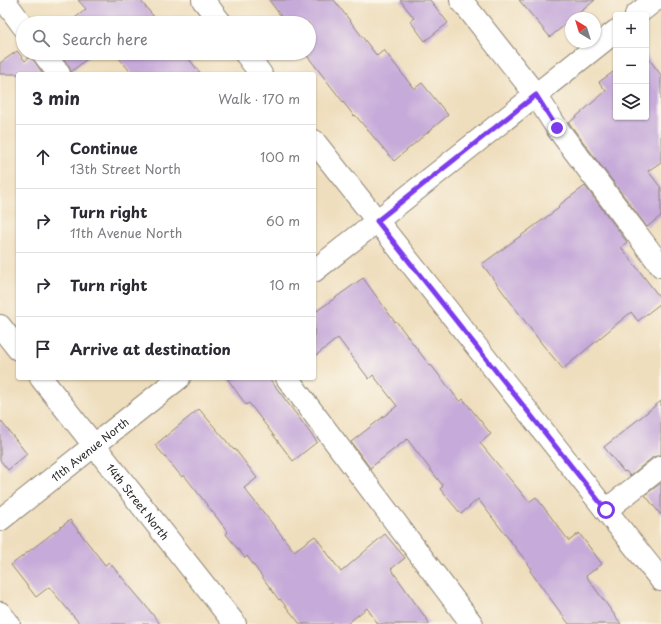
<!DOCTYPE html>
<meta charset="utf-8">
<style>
:root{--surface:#fff;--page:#f2f2f3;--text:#2b2b33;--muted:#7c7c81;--line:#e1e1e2}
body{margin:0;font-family:"Playpen Sans",sans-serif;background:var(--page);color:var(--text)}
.controls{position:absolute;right:12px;top:12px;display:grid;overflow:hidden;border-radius:4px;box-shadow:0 1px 3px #0004}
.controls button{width:36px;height:36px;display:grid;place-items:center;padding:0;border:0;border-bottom:1px solid var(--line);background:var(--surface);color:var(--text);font:20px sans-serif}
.compass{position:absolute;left:565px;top:12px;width:36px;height:36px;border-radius:50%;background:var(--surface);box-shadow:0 1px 3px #0004;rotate:322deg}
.stop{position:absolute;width:12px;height:12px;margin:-9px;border:3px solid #7c3aed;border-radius:50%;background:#fff}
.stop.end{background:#7c3aed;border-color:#fff;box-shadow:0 1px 4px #0008}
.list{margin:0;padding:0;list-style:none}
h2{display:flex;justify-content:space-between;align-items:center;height:52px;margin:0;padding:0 16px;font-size:17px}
h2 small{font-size:13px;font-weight:400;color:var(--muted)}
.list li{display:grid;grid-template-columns:26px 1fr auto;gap:12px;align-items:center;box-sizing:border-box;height:64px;padding:0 16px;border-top:1px solid var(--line)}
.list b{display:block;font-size:15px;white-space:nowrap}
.list p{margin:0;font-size:13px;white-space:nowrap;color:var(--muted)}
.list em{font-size:13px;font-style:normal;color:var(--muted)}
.icon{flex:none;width:22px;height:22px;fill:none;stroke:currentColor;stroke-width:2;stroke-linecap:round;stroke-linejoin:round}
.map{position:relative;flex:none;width:661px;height:624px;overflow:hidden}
.search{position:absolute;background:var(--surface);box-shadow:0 1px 3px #0004;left:16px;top:16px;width:300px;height:44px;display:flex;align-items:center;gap:10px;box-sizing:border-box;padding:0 14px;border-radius:22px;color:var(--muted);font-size:15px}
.panel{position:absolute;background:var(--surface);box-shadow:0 1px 3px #0004;left:16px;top:72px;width:300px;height:308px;border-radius:4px}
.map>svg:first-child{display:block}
.building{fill:#c6aad9}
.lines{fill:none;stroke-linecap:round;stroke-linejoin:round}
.minor-casing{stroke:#8d8474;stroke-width:24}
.minor{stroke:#fff;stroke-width:22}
.route{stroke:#7c3aed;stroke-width:5}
.labels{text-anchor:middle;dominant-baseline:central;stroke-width:3;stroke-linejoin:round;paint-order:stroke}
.street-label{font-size:11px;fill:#2b2b2b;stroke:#fbf7ec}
</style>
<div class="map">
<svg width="661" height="624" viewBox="0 0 661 624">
<rect width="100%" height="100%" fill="#fbf7ec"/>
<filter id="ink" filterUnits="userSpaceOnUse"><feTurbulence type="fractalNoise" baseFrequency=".025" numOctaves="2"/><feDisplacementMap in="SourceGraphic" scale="8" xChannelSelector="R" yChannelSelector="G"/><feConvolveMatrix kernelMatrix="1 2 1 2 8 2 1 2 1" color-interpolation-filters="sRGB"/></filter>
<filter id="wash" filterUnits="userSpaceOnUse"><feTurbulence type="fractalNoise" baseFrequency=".012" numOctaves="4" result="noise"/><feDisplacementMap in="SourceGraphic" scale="16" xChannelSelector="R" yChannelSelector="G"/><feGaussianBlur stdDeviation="0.9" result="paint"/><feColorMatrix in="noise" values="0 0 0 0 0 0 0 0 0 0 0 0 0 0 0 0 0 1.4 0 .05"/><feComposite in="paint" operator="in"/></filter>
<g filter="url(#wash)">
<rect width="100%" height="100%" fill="#efdebd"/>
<g id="blocks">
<g class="building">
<polygon points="78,0 140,0 159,23 69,23 86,9"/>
<polygon points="269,0 334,0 377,56 384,50 414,89 422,83 448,115 394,161 355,115 354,116 305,53 309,53 309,23 286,23"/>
<polygon points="400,0 430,0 448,23 425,41 410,21 414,18"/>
<polygon points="519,0 595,0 573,18 571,18 571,20 550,37"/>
<polygon points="17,51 25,61 31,56 43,74 0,74 0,63"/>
<polygon points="59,53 94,53 71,72 69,66"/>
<polygon points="115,53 184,53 201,74 132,74"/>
<polygon points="646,55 661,75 661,162 648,171 661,188 661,216 647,227 569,123 606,91 599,82 616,70 616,117 646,117"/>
<polygon points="585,186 627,242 621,247 661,299 661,303 638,321 631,312 563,369 542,344 482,264 559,208 558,206"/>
<polygon points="363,278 395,322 396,321 430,366 431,365 460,402 463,399 491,434 480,443 529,502 536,497 569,541 579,533 602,564 586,576 621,624 569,624 530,571 532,569 478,499 461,514 440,489 443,486 407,439 370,468 351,442 397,406 373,375 369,379 338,338 314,357 314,313"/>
<polygon points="227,378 269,378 317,442 293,461 249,403 246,405"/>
<polygon points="661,401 661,455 653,457 630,476 626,471 624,472 604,447"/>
<polygon points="199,409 234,450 235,449 257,478 244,488 294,551 315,536 341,572 385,534 405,558 391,569 430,624 378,624 367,608 347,624 300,624 280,599 279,600 247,556 245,558 226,534 228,532 184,475 182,477 155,445"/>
<polygon points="0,420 27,454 8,470 0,460"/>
<polygon points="661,483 661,515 645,495"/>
<polygon points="70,520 105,565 109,562 146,606 160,624 80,624 49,587 36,597 11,565"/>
</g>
</g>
</g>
<g filter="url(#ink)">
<use href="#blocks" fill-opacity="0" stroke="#8d8474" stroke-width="1"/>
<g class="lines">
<defs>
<g id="minor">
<polyline points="4,0 23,26"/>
<polyline points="203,0 221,23"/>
<polyline points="461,0 536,95 557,128 661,266"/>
<polyline points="636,15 655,0"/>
<polyline points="43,53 59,74"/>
<polyline points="245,53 261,74"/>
<polyline points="314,141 661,580"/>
<polyline points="314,271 616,31"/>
<polyline points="0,326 18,349"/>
<path id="s1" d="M41,378l194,246"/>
<polyline points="287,378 472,624"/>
<polyline points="606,510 661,467"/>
<path id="s2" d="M0,520l179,-142"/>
<polyline points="0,613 9,624"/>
</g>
</defs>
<use href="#minor" class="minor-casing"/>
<use href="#minor" class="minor"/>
</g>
</g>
<g class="lines" filter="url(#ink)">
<polyline class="route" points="557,128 536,95 377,221 606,510"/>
</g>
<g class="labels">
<g class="street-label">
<text stroke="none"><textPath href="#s2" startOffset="114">11th Avenue North</textPath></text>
<text stroke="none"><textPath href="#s1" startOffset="157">14th Street North</textPath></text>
</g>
</g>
</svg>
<div class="controls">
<button>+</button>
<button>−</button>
<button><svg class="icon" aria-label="layers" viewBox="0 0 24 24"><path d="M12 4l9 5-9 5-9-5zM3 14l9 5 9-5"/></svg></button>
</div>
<svg class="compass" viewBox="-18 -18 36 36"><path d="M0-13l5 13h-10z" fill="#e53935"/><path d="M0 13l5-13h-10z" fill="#7c7c81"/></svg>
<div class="stop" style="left:606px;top:510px"></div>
<div class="stop end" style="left:557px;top:128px"></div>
<div class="search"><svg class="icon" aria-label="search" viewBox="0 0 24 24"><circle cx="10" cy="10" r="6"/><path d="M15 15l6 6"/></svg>Search here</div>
<section class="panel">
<h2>3 min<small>Walk · 170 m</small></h2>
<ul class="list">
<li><svg class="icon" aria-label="ahead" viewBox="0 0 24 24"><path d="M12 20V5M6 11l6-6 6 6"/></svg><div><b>Continue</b><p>13th Street North</p></div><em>100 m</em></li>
<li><svg class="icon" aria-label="right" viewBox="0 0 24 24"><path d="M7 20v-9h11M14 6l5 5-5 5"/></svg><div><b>Turn right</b><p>11th Avenue North</p></div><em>60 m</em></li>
<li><svg class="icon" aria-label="right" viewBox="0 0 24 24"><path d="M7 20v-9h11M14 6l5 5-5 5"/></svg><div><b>Turn right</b></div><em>10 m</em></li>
<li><svg class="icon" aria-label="arrive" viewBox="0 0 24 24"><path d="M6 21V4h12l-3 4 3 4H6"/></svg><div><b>Arrive at destination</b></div></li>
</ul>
</section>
</div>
